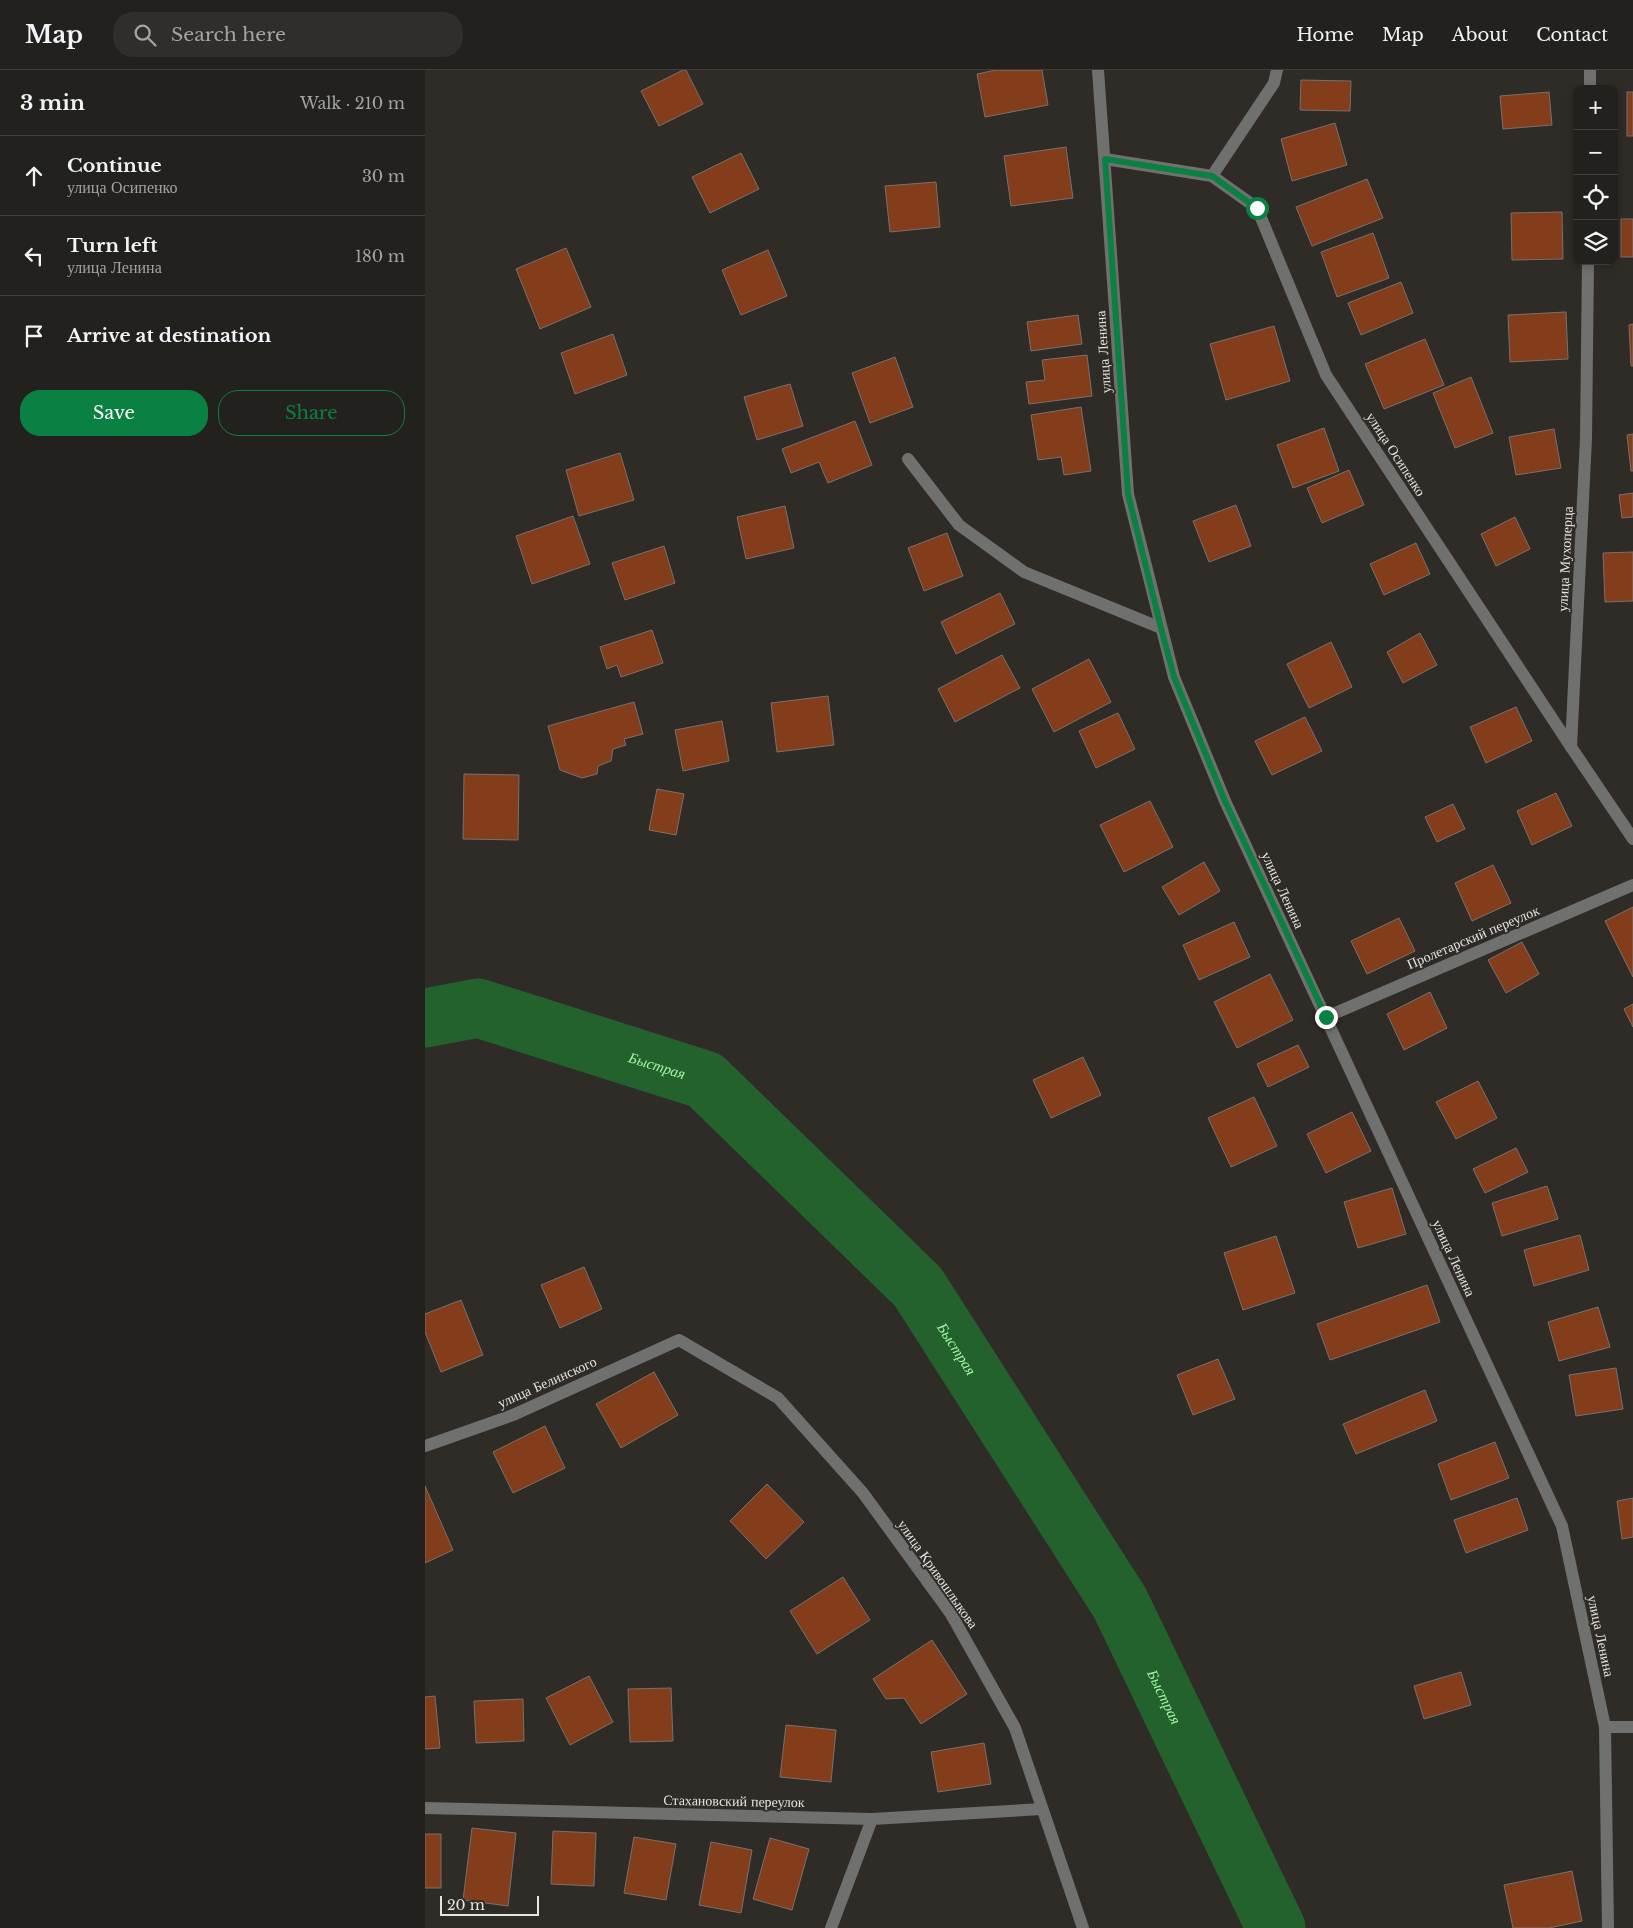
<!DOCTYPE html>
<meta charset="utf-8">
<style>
:root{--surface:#23211e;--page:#2f2e2b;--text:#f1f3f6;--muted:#a3a3a4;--line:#403e3c;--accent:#0b8043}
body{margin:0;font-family:"Libre Baskerville",serif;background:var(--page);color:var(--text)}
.controls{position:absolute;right:15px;top:15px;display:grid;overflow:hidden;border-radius:10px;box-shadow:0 2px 8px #0003}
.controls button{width:45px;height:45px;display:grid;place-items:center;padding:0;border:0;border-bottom:1px solid var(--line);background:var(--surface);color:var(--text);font:25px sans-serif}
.scale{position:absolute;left:15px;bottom:12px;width:99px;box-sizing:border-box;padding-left:5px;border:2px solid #e6e4e1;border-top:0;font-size:14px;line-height:18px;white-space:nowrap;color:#e6e4e1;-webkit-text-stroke:4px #2f2c28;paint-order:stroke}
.stop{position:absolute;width:15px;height:15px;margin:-11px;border:4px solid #0b8043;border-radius:50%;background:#fff}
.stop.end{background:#0b8043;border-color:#fff;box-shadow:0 1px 5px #0008}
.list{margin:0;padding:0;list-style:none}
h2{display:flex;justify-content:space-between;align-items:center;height:65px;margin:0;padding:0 20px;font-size:21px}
h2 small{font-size:16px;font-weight:400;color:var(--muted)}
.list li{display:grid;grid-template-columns:32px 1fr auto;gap:15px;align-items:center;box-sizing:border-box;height:80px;padding:0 20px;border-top:1px solid var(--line)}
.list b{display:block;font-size:19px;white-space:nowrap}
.list p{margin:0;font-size:16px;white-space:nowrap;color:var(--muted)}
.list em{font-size:16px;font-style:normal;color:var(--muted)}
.actions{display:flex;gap:10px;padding:15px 20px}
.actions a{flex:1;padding:11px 0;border:1px solid var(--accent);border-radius:20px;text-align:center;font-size:18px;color:var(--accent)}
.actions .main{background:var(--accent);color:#fff}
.icon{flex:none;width:28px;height:28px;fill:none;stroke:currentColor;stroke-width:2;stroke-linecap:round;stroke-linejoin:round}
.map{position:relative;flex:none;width:1208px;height:1858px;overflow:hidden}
header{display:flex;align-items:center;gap:30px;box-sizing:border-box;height:70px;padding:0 25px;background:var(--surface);border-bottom:1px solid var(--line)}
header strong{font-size:24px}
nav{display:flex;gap:28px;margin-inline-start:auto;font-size:18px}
.search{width:350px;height:45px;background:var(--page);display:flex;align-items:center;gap:12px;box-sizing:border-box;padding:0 18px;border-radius:20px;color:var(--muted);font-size:19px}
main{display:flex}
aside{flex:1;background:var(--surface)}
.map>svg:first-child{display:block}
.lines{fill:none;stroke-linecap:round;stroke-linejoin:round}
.river{stroke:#23622c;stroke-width:59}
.building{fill:#833d1b;stroke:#77716f}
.minor{stroke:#70716e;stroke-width:12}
.route{stroke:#0b8043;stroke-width:6}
.labels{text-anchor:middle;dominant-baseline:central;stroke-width:4;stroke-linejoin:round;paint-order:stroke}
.street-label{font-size:14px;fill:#e6e4e1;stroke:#2f2c28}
.water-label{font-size:15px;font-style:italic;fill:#a0f6a5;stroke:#2f2c28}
</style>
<header>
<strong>Map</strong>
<div class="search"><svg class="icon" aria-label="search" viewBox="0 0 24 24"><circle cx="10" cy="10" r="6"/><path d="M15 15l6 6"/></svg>Search here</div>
<nav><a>Home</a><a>Map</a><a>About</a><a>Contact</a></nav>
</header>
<main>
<aside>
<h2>3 min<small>Walk · 210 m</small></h2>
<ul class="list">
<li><svg class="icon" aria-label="ahead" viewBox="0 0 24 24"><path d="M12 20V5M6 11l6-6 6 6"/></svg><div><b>Continue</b><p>улица Осипенко</p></div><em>30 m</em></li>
<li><svg class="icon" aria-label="left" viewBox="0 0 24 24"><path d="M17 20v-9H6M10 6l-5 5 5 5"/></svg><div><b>Turn left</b><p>улица Ленина</p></div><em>180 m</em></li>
<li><svg class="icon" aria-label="arrive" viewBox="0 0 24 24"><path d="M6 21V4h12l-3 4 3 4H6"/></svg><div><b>Arrive at destination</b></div></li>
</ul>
<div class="actions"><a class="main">Save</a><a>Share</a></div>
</aside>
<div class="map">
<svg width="1208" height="1858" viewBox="0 0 1208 1858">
<rect width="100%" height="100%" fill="#2f2c28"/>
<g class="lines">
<path class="river" id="s1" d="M0,948l53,-10 227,72 213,207 202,316 156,325"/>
</g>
<g class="building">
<polygon points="258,0 261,0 278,34 234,56 216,21"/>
<polygon points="571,0 617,0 623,35 560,47 552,4"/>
<polygon points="876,10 926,11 925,41 875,40"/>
<polygon points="1124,22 1127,55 1078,59 1075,26"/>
<rect x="1202" y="22" width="6" height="44"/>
<polygon points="910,53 922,95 867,111 856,69"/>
<polygon points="641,77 648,128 586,136 579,86"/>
<polygon points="316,83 334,119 285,143 267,107"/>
<polygon points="942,109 958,148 887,176 871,137"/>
<polygon points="511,112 515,157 465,162 460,116"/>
<polygon points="1137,142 1138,189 1087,190 1086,143"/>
<rect x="1196" y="149" width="12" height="38"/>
<polygon points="948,163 964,208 912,227 896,182"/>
<polygon points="141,178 166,237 115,259 91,199"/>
<polygon points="343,180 362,226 316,245 297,200"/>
<polygon points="976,212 988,243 936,265 923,233"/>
<polygon points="1141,242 1143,289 1085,292 1083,245"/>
<polygon points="653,245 657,274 606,281 602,252"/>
<polygon points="1208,254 1208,296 1206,296 1204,255"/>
<polygon points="849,256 865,311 801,330 785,274"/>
<polygon points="188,264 202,305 150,324 136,283"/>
<polygon points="1000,269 1019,315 959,339 940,294"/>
<polygon points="662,285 667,326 604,334 601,312 620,310 617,290"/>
<polygon points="470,287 488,337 445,353 427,303"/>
<polygon points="1046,307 1068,363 1030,378 1008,323"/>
<polygon points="365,314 378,356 332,370 319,327"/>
<polygon points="656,337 666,401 639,405 636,387 613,390 606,345"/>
<polygon points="430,351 447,395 403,413 394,392 366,403 357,379"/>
<polygon points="899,358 914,401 868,418 852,375"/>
<polygon points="1129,359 1136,398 1091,405 1084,367"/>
<polygon points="1208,364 1208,401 1206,401 1202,365"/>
<polygon points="195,383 209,430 154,446 141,400"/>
<polygon points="924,400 939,435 897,453 882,418"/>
<polygon points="1208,423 1208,447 1197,448 1194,425"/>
<polygon points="811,435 826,476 784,492 768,451"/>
<polygon points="360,436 369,478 321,489 312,447"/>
<polygon points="148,446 165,494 107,514 91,466"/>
<polygon points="1090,447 1105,479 1071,496 1056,464"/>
<polygon points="522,463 538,506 499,521 483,478"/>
<polygon points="991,473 1005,504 959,525 945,494"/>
<polygon points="239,476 250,513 200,530 187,493"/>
<polygon points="1208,482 1208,531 1180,532 1178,483"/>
<polygon points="575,523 590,554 531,584 516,552"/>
<polygon points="227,560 238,593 196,607 192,595 182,599 175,577"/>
<polygon points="995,563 1012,595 978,613 962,582"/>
<polygon points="906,572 927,617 884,638 862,594"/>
<polygon points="577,585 595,618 530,652 513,619"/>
<polygon points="664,589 686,632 629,662 607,619"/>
<polygon points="403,626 409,675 352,682 346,633"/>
<polygon points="209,632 218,664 199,669 201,675 188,679 186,691 173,696 172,704 157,708 135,700 123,656"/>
<polygon points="1091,637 1107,671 1061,693 1045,657"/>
<polygon points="693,643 710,679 671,698 654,661"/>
<polygon points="880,647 897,681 847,705 830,671"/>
<polygon points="297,651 304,691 258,701 250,660"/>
<polygon points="39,704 94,705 93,770 38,769"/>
<polygon points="232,719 259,724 251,765 224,760"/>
<polygon points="1131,723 1147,756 1107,775 1092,741"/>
<polygon points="725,731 748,777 699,802 675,755"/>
<polygon points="1028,734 1040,759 1012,772 1000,747"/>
<polygon points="779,792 795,821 754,845 737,817"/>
<polygon points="1068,795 1086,833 1047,851 1030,813"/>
<polygon points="1208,837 1208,907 1180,851"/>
<polygon points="974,848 990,881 942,904 926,871"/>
<polygon points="809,852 825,887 774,910 758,875"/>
<polygon points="1097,872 1114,904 1081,923 1063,890"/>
<polygon points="845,904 868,950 812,978 789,932"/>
<polygon points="1005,922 1022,958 979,980 962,944"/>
<polygon points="1208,934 1208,957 1199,939"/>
<polygon points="873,975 884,997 843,1017 832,994"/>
<polygon points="658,987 676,1025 626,1048 608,1010"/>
<polygon points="1053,1011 1072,1048 1031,1069 1011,1032"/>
<polygon points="829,1027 852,1076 806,1097 783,1048"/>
<polygon points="927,1042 946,1081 901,1103 882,1064"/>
<polygon points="1091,1078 1103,1102 1060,1123 1048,1099"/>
<polygon points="1122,1116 1133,1149 1077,1166 1067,1133"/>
<polygon points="967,1118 981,1164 933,1178 919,1132"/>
<polygon points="1155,1165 1164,1200 1109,1216 1099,1180"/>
<polygon points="851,1166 870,1223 818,1240 799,1183"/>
<polygon points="159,1197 177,1239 135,1258 116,1215"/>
<polygon points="1002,1215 1015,1252 905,1290 892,1254"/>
<polygon points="36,1230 58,1285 16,1302 0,1262 0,1244"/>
<polygon points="1173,1237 1185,1277 1134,1291 1123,1252"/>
<polygon points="793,1289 810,1329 768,1345 752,1305"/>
<polygon points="1191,1298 1198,1339 1151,1346 1144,1305"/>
<polygon points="229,1302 253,1345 196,1378 171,1334"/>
<polygon points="1000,1320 1012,1351 931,1384 918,1354"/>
<polygon points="120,1356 140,1398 88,1423 68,1382"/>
<polygon points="1070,1372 1084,1408 1026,1430 1013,1394"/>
<polygon points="342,1414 379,1452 341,1489 305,1451"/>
<polygon points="0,1416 28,1480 0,1493"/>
<polygon points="1092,1428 1103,1460 1041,1483 1029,1450"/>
<polygon points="1208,1428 1208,1467 1197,1469 1192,1431"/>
<polygon points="418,1507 445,1550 392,1584 365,1541"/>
<polygon points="507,1570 542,1624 496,1654 479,1628 461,1629 448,1609"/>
<polygon points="1036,1602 1046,1635 999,1649 989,1616"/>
<polygon points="164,1606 188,1652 145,1675 121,1628"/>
<polygon points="246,1618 248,1671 205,1672 203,1619"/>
<polygon points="10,1626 15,1678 0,1679 0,1627"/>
<polygon points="98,1629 99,1671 51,1673 49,1631"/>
<polygon points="361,1655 411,1660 406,1712 355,1707"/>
<polygon points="559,1673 566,1714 513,1722 506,1682"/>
<polygon points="47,1758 91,1763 83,1836 38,1830"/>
<polygon points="128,1761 171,1763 169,1816 126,1814"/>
<rect x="0" y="1764" width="16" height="54"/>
<polygon points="209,1767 251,1774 241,1830 199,1823"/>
<polygon points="345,1768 384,1779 367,1840 328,1829"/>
<polygon points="286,1772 327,1780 316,1843 274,1835"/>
<polygon points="1147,1801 1157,1851 1124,1858 1088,1858 1079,1815"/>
</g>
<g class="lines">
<g class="minor">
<polyline points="673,0 703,424 749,607 800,731 1137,1456 1180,1657 1183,1858"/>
<polyline points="1165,19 1165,0"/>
<polyline points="680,89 787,106 832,138 901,305 1146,677"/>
<polyline points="787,106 849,13 852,0"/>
<polyline points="1163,191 1161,368 1146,677 1208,769"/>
<polyline points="483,389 534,455 599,502 736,558"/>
<polyline points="901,947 1208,815"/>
<polyline points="0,1376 88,1345 254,1270 353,1328 438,1423 526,1544 590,1658 658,1858"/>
<polyline points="1180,1657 1208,1657"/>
<polyline points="0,1738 447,1749 617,1739"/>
<polyline points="406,1858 447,1749"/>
</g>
</g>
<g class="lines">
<polyline class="route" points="832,138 787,106 680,89 703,424 736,558 749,607 800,731 901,947"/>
</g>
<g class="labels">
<g class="street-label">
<text transform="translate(678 282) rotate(-94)">улица Ленина</text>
<text transform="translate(971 384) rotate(57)">улица Осипенко</text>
<text transform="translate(1140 489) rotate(-87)">улица Мухоперца</text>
<text transform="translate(858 820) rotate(65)">улица Ленина</text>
<text transform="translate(1048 867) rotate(-23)">Пролетарский переулок</text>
<text transform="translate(1029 1188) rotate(65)">улица Ленина</text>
<text transform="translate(122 1312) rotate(-24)">улица Белинского</text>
<text transform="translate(513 1504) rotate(55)">улица Кривошлыкова</text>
<text transform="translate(1176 1566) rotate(78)">улица Ленина</text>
<text transform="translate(309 1731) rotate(1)">Стахановский переулок</text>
</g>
<g class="water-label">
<text stroke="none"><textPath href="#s1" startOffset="242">Быстрая</textPath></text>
<text stroke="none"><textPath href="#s1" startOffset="662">Быстрая</textPath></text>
<text stroke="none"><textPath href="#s1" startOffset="1068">Быстрая</textPath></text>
</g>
</g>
</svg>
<div class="controls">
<button>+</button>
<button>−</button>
<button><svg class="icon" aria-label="locate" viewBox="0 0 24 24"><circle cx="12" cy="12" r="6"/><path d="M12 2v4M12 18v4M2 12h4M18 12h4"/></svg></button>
<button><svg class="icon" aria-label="layers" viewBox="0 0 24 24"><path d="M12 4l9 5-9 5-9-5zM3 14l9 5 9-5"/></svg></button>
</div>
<div class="scale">20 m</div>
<div class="stop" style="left:832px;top:138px"></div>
<div class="stop end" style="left:901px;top:947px"></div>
</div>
</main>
